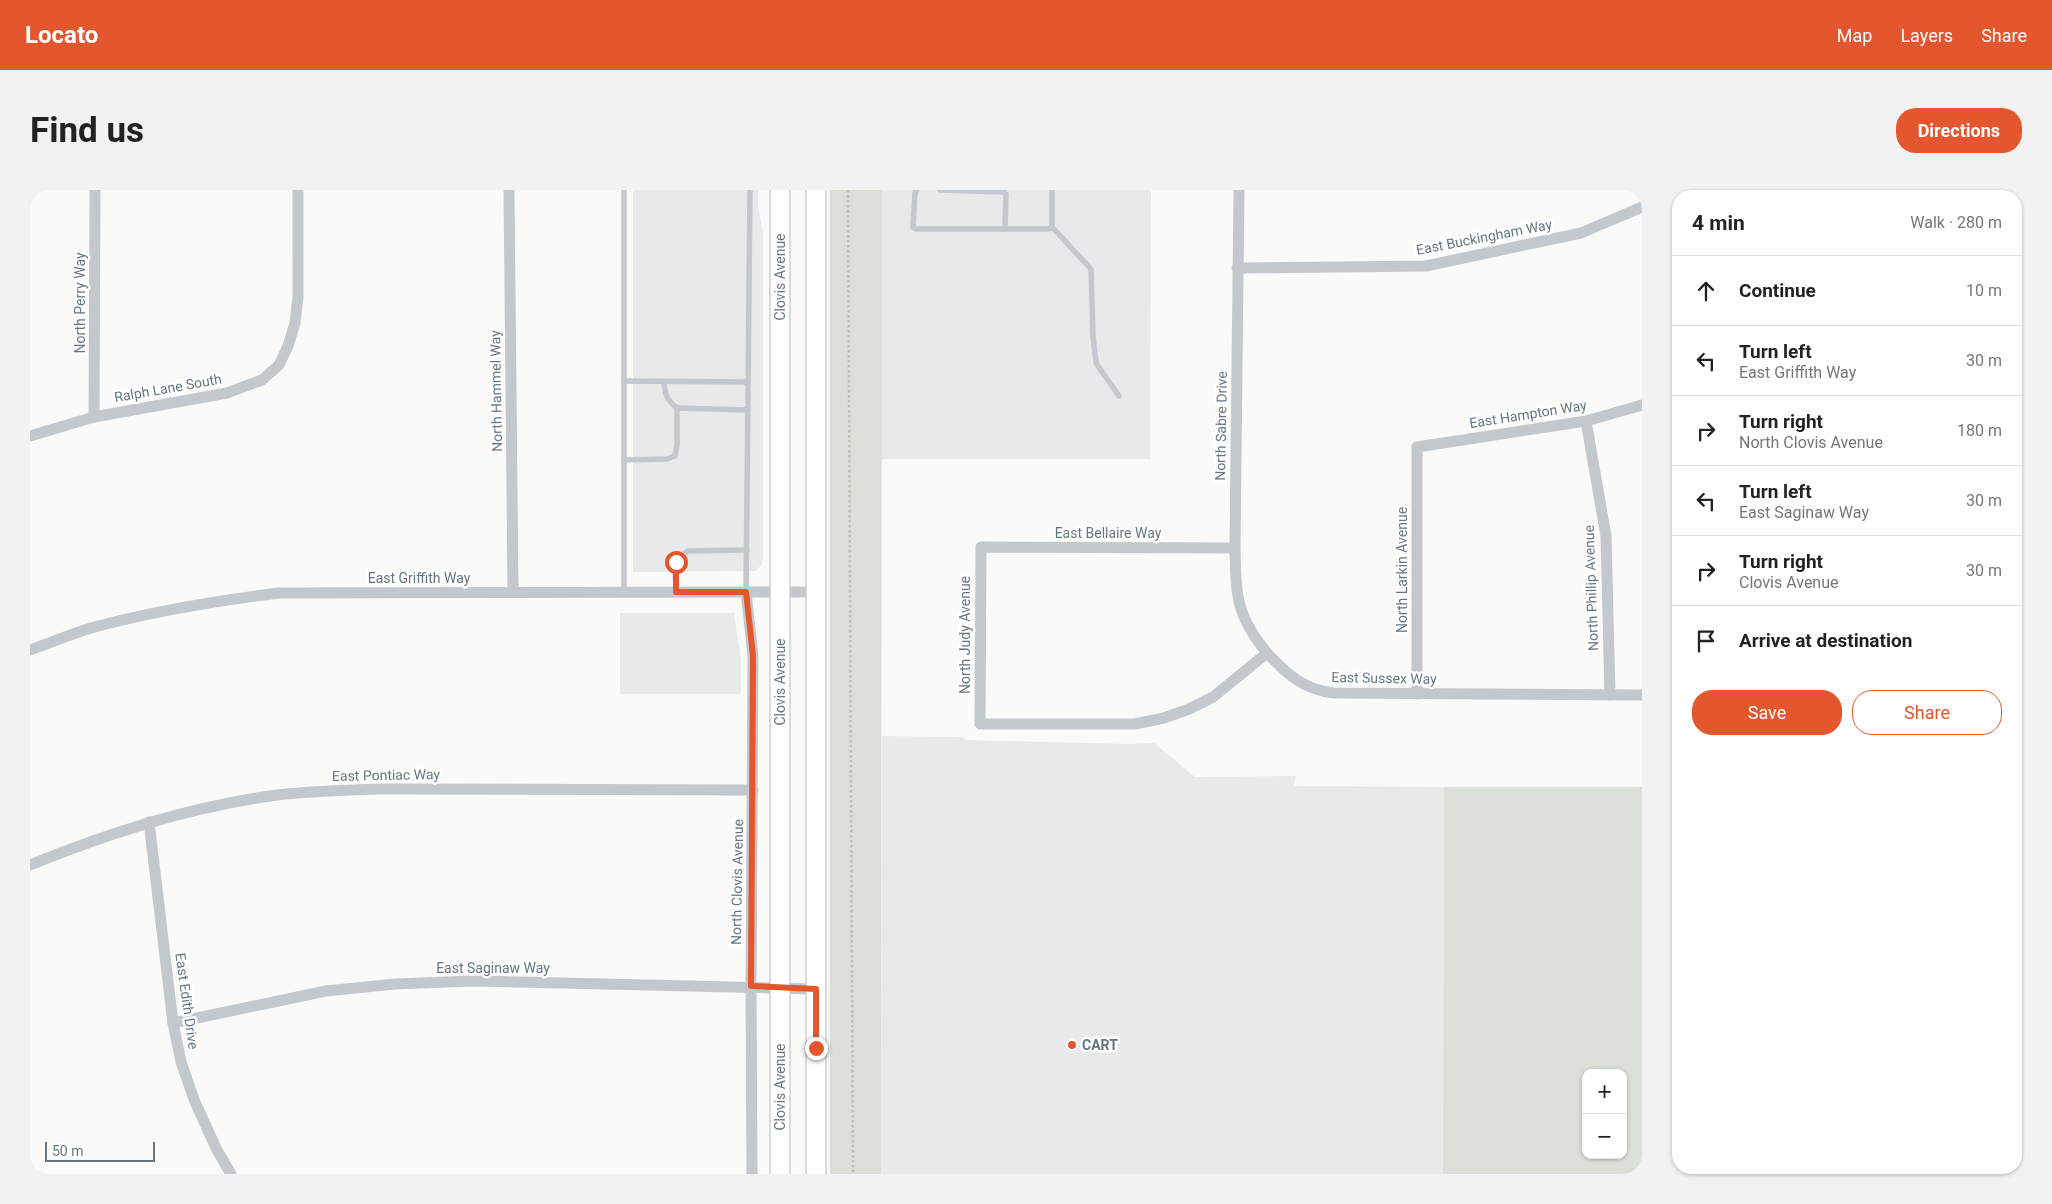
<!DOCTYPE html>
<meta charset="utf-8">
<style>
:root{--surface:#fff;--page:#f2f2f2;--text:#222;--muted:#767676;--line:#e0e0e0;--accent:#e4572e}
body{margin:0;font-family:Roboto,sans-serif;background:var(--page);color:var(--text)}
.controls{position:absolute;right:15px;bottom:15px;display:grid;overflow:hidden;border-radius:10px;box-shadow:0 1px 4px #0004}
.controls button{width:45px;height:45px;display:grid;place-items:center;padding:0;border:0;border-bottom:1px solid var(--line);background:var(--surface);color:var(--text);font:25px sans-serif}
.scale{position:absolute;left:15px;bottom:12px;width:110px;box-sizing:border-box;padding-left:5px;border:2px solid #657683;border-top:0;font-size:14px;line-height:18px;white-space:nowrap;color:#657683;-webkit-text-stroke:4px #fff;paint-order:stroke}
.stop{position:absolute;width:15px;height:15px;margin:-11px;border:4px solid #e4572e;border-radius:50%;background:#fff}
.stop.end{background:#e4572e;border-color:#fff;box-shadow:0 1px 5px #0008}
.list{margin:0;padding:0;list-style:none}
h2{display:flex;justify-content:space-between;align-items:center;height:65px;margin:0;padding:0 20px;font-size:21px}
h2 small{font-size:16px;font-weight:400;color:var(--muted)}
.list li{display:grid;grid-template-columns:32px 1fr auto;gap:15px;align-items:center;box-sizing:border-box;height:70px;padding:0 20px;border-top:1px solid var(--line)}
.list b{display:block;font-size:19px;white-space:nowrap}
.list p{margin:0;font-size:16px;white-space:nowrap;color:var(--muted)}
.list em{font-size:16px;font-style:normal;color:var(--muted)}
.actions{display:flex;gap:10px;padding:15px 20px}
.actions a{flex:1;padding:11px 0;border:1px solid var(--accent);border-radius:20px;text-align:center;font-size:18px;color:var(--accent)}
.actions .main{background:var(--accent);color:#fff}
.icon{flex:none;width:28px;height:28px;fill:none;stroke:currentColor;stroke-width:2;stroke-linecap:round;stroke-linejoin:round}
.map{position:relative;flex:none;width:1612px;height:984px;overflow:hidden;border-radius:20px}
header{display:flex;align-items:center;gap:30px;box-sizing:border-box;height:70px;padding:0 25px;background:var(--accent);color:#fff}
header strong{font-size:24px}
nav{display:flex;gap:28px;margin-inline-start:auto;font-size:18px}
.intro{display:flex;align-items:center;justify-content:space-between;box-sizing:border-box;height:120px;padding:0 30px}
h1{margin:0;font-size:35px}
.button{padding:12px 22px;border-radius:20px;background:var(--accent);color:#fff;font-size:18px;font-weight:700}
main{display:flex;gap:30px;padding:0 30px}
aside{flex:1;background:var(--surface);border-radius:20px;box-shadow:0 1px 4px #0004}
.map>svg:first-child{display:block}
.built{fill:#e8e9e9}
.green{fill:#dadfd7;fill-rule:evenodd}
.lines{fill:none;stroke-linecap:round;stroke-linejoin:round}
.primary-casing{stroke:#b5babe;stroke-width:21}
.path{stroke:#bbbfc2;stroke-width:2.5;stroke-dasharray:2.5 2.5;stroke-linecap:butt}
.service{stroke:#c3c8cc;stroke-width:5.5}
.minor{stroke:#c3c8cc;stroke-width:11}
.primary{stroke:#fff;stroke-width:19}
.route{stroke:#e4572e;stroke-width:6}
.poi-dot{fill:#e4572e;stroke:#fff;stroke-width:2}
.labels{text-anchor:middle;dominant-baseline:central;stroke-width:5;stroke-linejoin:round;paint-order:stroke}
.street-label{font-size:14px;fill:#657683;stroke:#fff}
.poi-label{font-size:14px;font-weight:bold;fill:#657683;stroke:#fff;text-anchor:start}
</style>
<header>
<strong>Locato</strong>
<nav><a>Map</a><a>Layers</a><a>Share</a></nav>
</header>
<div class="intro"><h1>Find us</h1><a class="button">Directions</a></div>
<main>
<div class="map">
<svg width="1612" height="984" viewBox="0 0 1612 984">
<rect width="100%" height="100%" fill="#fafaf8"/>
<g class="built">
<polygon points="603,0 728,0 728,16 733,43 733,369 732,374 726,381 603,382"/>
<polygon points="852,0 1121,0 1120,269 851,269"/>
<polygon points="590,423 704,423 711,470 711,504 590,504"/>
<polygon points="852,546 931,547 936,550 1100,554 1124,553 1165,587 1266,586 1264,596 1414,597 1413,984 851,984"/>
</g>
<g class="green">
<polygon points="800,0 852,0 851,984 800,984"/>
<path d="M1414,597h198v387h-199zM1556,883h37v82h-37z"/>
</g>
<g class="lines">
<defs>
<g id="primary">
<polyline points="750,0 750,984"/>
<polyline points="786,0 786,984"/>
</g>
</defs>
<use href="#primary" class="primary-casing"/>
<polyline class="path" points="818,0 823,984"/>
<g class="service">
<polyline points="887,0 885,2 883,37 886,39 1019,39 1022,37 1022,0"/>
<polyline points="910,0 974,2 976,4 975,39"/>
<polyline points="1022,37 1061,79 1063,146 1066,173 1089,206"/>
<polyline points="594,191 718,192"/>
<path d="M634,192c1,13 3,18 13,26"/>
<polyline points="594,270 637,269 645,266 647,255 647,218 718,220"/>
<polyline points="594,402 594,0"/>
<path d="M646,402c0,-17 -5,-33 12,-41l59,-1"/>
<polyline points="716,402 720,0"/>
</g>
<g class="minor">
<polyline points="479,0 483,402"/>
<path d="M1209,0l-4,358c1,48 1,67 32,105"/>
<polyline points="1207,78 1396,76 1551,43 1612,17"/>
<polyline points="64,227 65,0"/>
<polyline points="1556,231 1576,346 1580,505"/>
<polyline points="0,246 64,227 197,203 232,190 249,175 258,156 265,133 268,107 268,0"/>
<path d="M1205,358l-254,-1 -1,177h155l29,-6 25,-9 24,-12 54,-44c20,21 37,37 67,40l308,2"/>
<polyline points="716,402 723,466 721,796 722,984"/>
<path d="M0,460c20,-7 41,-16 61,-22 62,-17 124,-27 188,-35l537,-1"/>
<polyline points="1387,504 1387,257 1556,231 1612,215"/>
<polyline points="119,632 143,833 151,872 165,912 187,960 201,984"/>
<path d="M0,675c78,-32 163,-59 247,-70 35,-4 71,-5 106,-6l370,1"/>
<polyline points="143,833 296,801 365,794 443,791 786,799"/>
</g>
<use href="#primary" class="primary"/>
</g>
<g class="lines">
<polyline class="route" points="646,372 646,402 716,402 723,466 721,796 786,799 786,858"/>
</g>
<circle class="poi-dot" cx="1042" cy="855" r="5"/>
<g class="labels">
<g class="street-label">
<text transform="translate(1454 47) rotate(-11)">East Buckingham Way</text>
<text transform="translate(750 87) rotate(-90)">Clovis Avenue</text>
<text transform="translate(50 113) rotate(-90)">North Perry Way</text>
<text transform="translate(138 198) rotate(-10)">Ralph Lane South</text>
<text transform="translate(466 201) rotate(-91)">North Hammel Way</text>
<text transform="translate(1498 224) rotate(-9)">East Hampton Way</text>
<text transform="translate(1191 236) rotate(-89)">North Sabre Drive</text>
<text x="1078" y="343">East Bellaire Way</text>
<text transform="translate(1372 380) rotate(-90)">North Larkin Avenue</text>
<text x="389" y="388">East Griffith Way</text>
<text transform="translate(1561 398) rotate(-92)">North Phillip Avenue</text>
<text transform="translate(935 445) rotate(-90)">North Judy Avenue</text>
<text transform="translate(1354 488) rotate(1)">East Sussex Way</text>
<text transform="translate(750 492) rotate(-90)">Clovis Avenue</text>
<text transform="translate(356 585) rotate(-1)">East Pontiac Way</text>
<text transform="translate(707 692) rotate(-89)">North Clovis Avenue</text>
<text x="463" y="778">East Saginaw Way</text>
<text transform="translate(157 811) rotate(82)">East Edith Drive</text>
<text transform="translate(750 897) rotate(-90)">Clovis Avenue</text>
</g>
<g class="poi-label">
<text x="1052" y="855">CART</text>
</g>
</g>
</svg>
<div class="controls">
<button>+</button>
<button>−</button>
</div>
<div class="scale">50 m</div>
<div class="stop" style="left:646px;top:372px"></div>
<div class="stop end" style="left:786px;top:858px"></div>
</div>
<aside>
<h2>4 min<small>Walk · 280 m</small></h2>
<ul class="list">
<li><svg class="icon" aria-label="ahead" viewBox="0 0 24 24"><path d="M12 20V5M6 11l6-6 6 6"/></svg><div><b>Continue</b></div><em>10 m</em></li>
<li><svg class="icon" aria-label="left" viewBox="0 0 24 24"><path d="M17 20v-9H6M10 6l-5 5 5 5"/></svg><div><b>Turn left</b><p>East Griffith Way</p></div><em>30 m</em></li>
<li><svg class="icon" aria-label="right" viewBox="0 0 24 24"><path d="M7 20v-9h11M14 6l5 5-5 5"/></svg><div><b>Turn right</b><p>North Clovis Avenue</p></div><em>180 m</em></li>
<li><svg class="icon" aria-label="left" viewBox="0 0 24 24"><path d="M17 20v-9H6M10 6l-5 5 5 5"/></svg><div><b>Turn left</b><p>East Saginaw Way</p></div><em>30 m</em></li>
<li><svg class="icon" aria-label="right" viewBox="0 0 24 24"><path d="M7 20v-9h11M14 6l5 5-5 5"/></svg><div><b>Turn right</b><p>Clovis Avenue</p></div><em>30 m</em></li>
<li><svg class="icon" aria-label="arrive" viewBox="0 0 24 24"><path d="M6 21V4h12l-3 4 3 4H6"/></svg><div><b>Arrive at destination</b></div></li>
</ul>
<div class="actions"><a class="main">Save</a><a>Share</a></div>
</aside>
</main>
